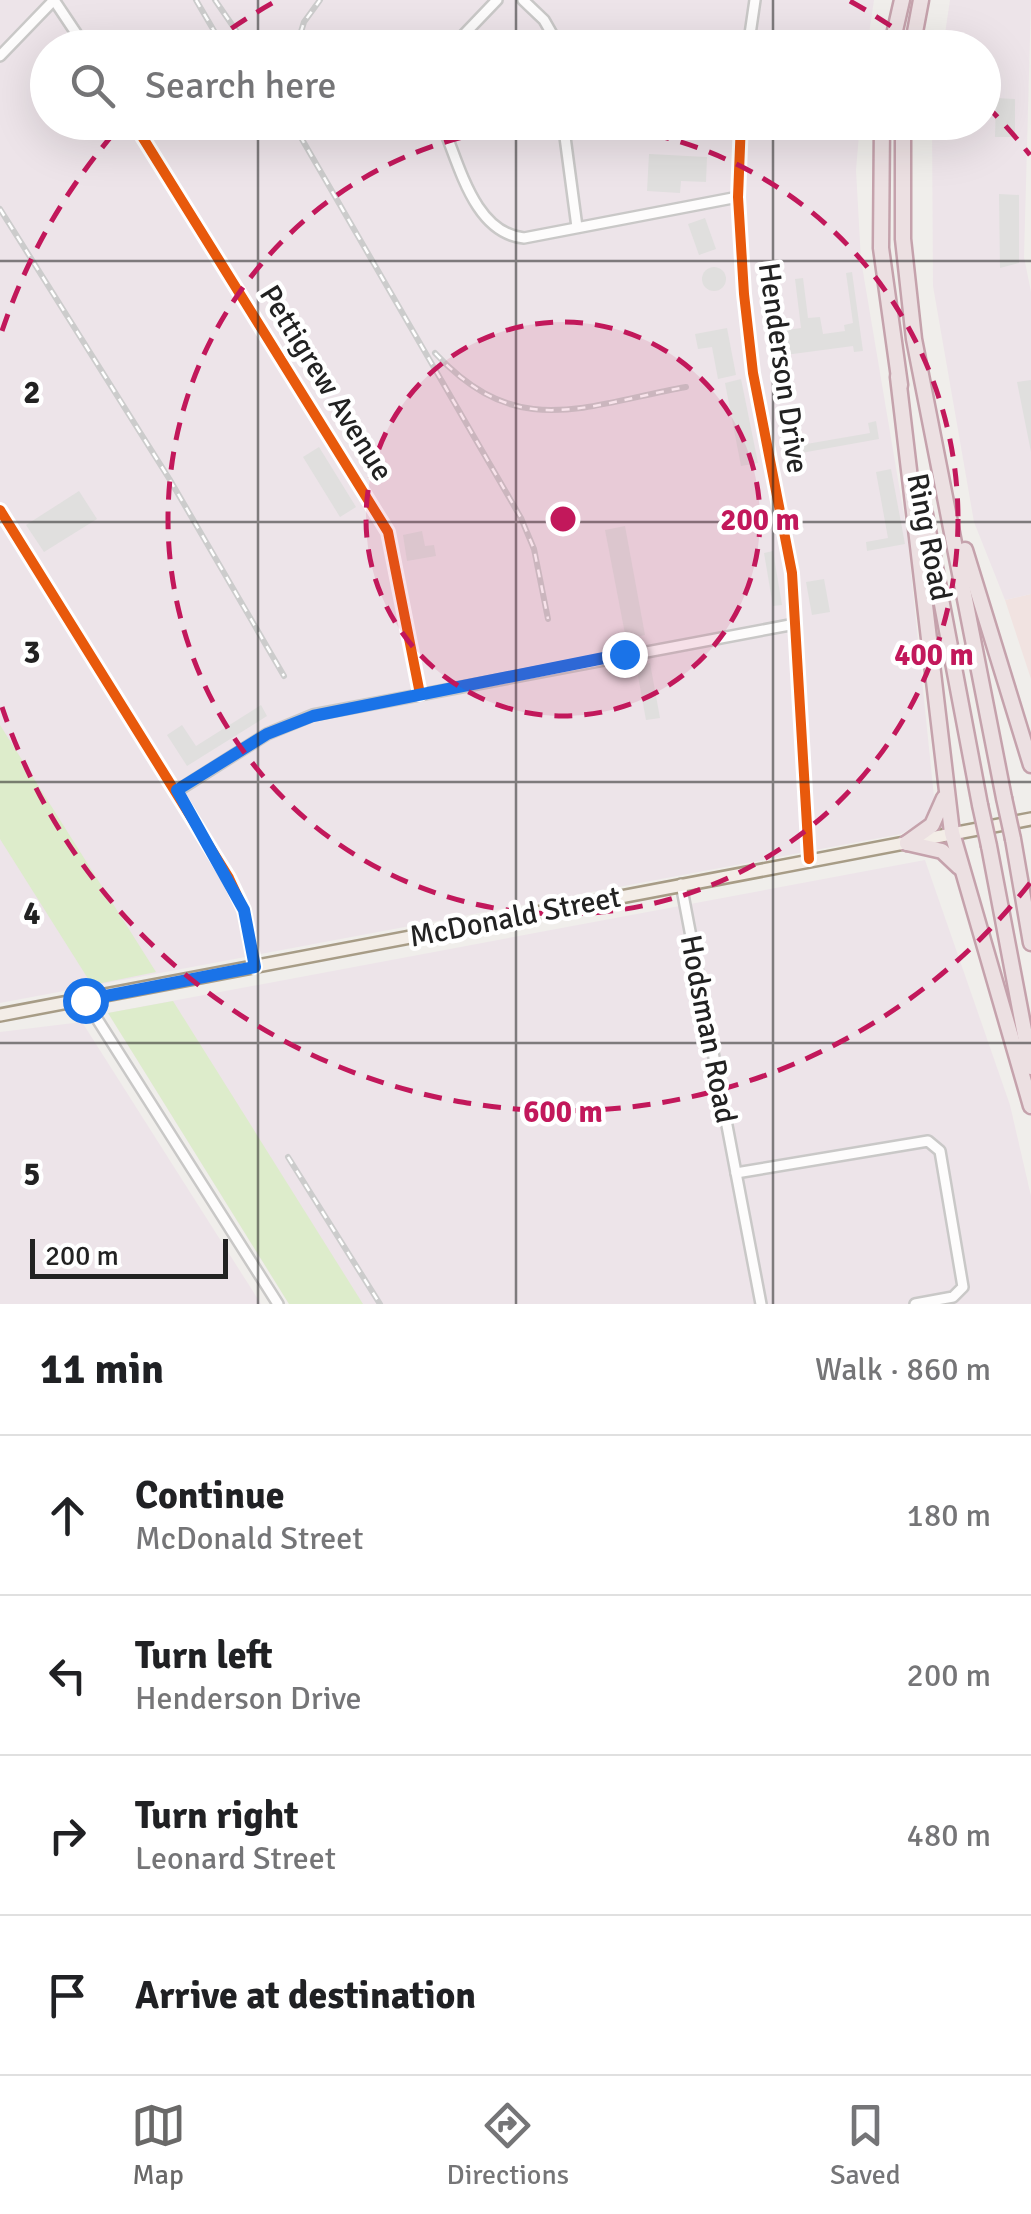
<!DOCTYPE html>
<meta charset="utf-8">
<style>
:root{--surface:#fff;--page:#f2f2f2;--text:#202124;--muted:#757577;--line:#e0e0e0;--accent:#6a6968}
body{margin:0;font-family:Signika,sans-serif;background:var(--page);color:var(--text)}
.scale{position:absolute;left:30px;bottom:25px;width:198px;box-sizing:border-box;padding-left:10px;border:5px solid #222;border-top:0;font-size:28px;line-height:35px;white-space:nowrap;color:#222;-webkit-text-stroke:8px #fff;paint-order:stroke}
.stop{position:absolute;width:30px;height:30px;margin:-22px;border:8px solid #1a73e8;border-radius:50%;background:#fff}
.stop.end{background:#1a73e8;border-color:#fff;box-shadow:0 2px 10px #0008}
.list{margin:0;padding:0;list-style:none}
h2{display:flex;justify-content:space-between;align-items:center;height:130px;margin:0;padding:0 40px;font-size:42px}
h2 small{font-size:32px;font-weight:400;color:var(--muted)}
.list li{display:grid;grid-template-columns:65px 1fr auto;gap:30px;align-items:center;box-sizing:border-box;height:160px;padding:0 40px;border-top:2px solid var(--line)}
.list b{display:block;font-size:38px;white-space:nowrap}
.list p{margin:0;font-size:32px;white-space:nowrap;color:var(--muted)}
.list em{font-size:32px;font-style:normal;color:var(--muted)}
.icon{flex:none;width:55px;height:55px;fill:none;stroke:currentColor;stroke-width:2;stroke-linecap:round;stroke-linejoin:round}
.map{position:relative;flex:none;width:1031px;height:1304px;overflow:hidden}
.search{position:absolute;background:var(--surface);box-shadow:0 10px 40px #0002;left:30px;right:30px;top:30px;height:110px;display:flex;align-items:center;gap:25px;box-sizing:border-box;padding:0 35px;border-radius:55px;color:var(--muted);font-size:38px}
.sheet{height:770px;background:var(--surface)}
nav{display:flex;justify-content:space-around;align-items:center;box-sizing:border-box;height:140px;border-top:2px solid var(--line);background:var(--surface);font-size:28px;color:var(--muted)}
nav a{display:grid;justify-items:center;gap:5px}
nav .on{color:var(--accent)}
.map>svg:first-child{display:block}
.commercial{fill:#f1e3e1}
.industrial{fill:#ede4e9}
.grass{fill:#ddeccb}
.parking{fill:#e0dfde}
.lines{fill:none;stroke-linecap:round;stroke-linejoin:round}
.minor-casing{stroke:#c9c8c7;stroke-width:14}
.major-casing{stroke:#a79c86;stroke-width:16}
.highway-casing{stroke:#c5a2ac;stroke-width:19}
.minor{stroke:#fdfcfc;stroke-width:9}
.major{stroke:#f3ede7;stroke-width:11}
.highway{stroke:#ece0e2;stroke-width:14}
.rail-casing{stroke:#ccc;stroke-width:6}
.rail{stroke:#fff;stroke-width:2.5;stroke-dasharray:8;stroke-linecap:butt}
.highway-bridge-casing{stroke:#c5a2ac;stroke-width:19;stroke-linecap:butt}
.highway-bridge{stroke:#ece0e2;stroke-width:14}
.cycleway-casing{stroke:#fff;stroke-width:16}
.cycleway{stroke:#e8590c;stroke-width:10}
.route{stroke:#1a73e8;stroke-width:12}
.grid{fill:none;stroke:#222;stroke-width:2.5;stroke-opacity:0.55}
.ring{fill:none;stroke:#c2185b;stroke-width:5;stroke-dasharray:18 12}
.labels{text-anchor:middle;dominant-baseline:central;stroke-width:9;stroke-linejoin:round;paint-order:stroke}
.street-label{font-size:30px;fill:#222;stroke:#fff}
.grid-label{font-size:32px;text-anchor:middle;font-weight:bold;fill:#222;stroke:#fff;stroke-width:9;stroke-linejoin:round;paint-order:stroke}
.centre{fill:#c2185b;stroke:#fff;stroke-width:5}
.ring-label{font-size:30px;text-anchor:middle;font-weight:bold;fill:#c2185b;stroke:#fff;stroke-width:9;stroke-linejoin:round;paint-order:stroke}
</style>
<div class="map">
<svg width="1031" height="1304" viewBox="0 0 1031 1304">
<rect width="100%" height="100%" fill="#f0eeeb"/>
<polygon class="commercial" points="1031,594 1031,679 1005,600"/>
<g class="industrial">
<polygon points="0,0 874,0 867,47 48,48 48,122 860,123 856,170 861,260 907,533 934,797 931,817 901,834 0,1003"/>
<polygon points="950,0 1031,0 1024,257 1031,292 1031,594 1005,600 974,522 933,286 932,123 984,122 984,48 943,47"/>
<polygon points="925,860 1010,1105 1031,1196 1031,1304 289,1304 108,1013"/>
<polygon points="82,1022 261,1304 0,1304 0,1032"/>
</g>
<g class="grass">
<polygon points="0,725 156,972 92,985 0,839"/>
<polygon points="173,1001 363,1304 289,1304 108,1013"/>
</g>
<g class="parking">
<polygon points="996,98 1015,99 1015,137 995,137"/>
<polygon points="649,154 707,157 706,182 681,181 680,193 647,191"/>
<polygon points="999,194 1019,195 1019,263 1000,268"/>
<polygon points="705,218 716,249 699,255 688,224"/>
<circle cx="714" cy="279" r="12"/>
<polygon points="852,272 863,351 854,352 853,346 770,357 759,280 765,279 773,332 801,328 795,279 803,278 808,318 820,317 823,334 845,331 844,325 853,323 846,273"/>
<polygon points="727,328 736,375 718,379 712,347 698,349 695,334"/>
<polygon points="741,379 758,463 741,466 725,383"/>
<polygon points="1031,380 1031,452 1017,382"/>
<polygon points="876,421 879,439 790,455 789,447 870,433 868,423"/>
<polygon points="319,447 356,507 340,517 303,457"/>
<polygon points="891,469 905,544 867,551 866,542 888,538 876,472"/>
<polygon points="79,491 97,519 44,552 26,525"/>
<polygon points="625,526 645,635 626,639 605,530"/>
<polygon points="422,531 425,546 434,545 436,556 407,561 403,535"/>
<polygon points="773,551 782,605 773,606 764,553"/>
<polygon points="824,579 830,612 812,615 806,582"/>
<polygon points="650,663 660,718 646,720 636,665"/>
<polygon points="261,705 267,716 187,766 167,735 182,725 196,746"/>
</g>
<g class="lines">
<defs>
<g id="minor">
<polyline points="54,0 86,48"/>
<polyline points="523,0 544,20 560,48"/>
<polyline points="451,48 497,0"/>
<polyline points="748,48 755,0"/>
<polyline points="0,56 54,0"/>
<polyline points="133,122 388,532 420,694"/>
<path d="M441,122c18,40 32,111 83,116l214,-41"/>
<polyline points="563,122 577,227"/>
<polyline points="741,122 738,197 744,294 753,373 792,573 809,859"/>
<polyline points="0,510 229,878 244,910 255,967"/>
<polyline points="177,791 267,734 313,715 795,624"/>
<polyline points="681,884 761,1304"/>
<polyline points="85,1000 278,1304"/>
<polyline points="736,1173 928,1141 940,1151 963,1287 953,1297 915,1304"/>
</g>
<polyline id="major" points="0,1015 1031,819"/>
<g id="highway">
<polyline points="891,48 902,0"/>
<polyline points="912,48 921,0"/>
<polyline points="882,122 881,248 900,385"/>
<polyline points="903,122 903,239 914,339 1004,798"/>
<polyline points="898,377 952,833 1031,1106"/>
<polyline points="924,509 980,805"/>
<polyline points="965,550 1031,765"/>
<polyline points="1013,839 1031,943"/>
<polyline points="907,843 932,825 944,798"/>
<polyline points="907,843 942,851 959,867"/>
<polyline points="989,846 1031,1067"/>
</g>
</defs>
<use href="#minor" class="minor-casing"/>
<use href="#major" class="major-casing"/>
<use href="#highway" class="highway-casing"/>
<use href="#minor" class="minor"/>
<use href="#major" class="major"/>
<use href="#highway" class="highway"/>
<defs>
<g id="rail">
<polyline points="196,0 224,48"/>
<polyline points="215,0 248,48"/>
<polyline points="296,48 304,22 320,0"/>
<polyline points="292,122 521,518 534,549 548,619"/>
<polyline points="0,209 170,480 284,676"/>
<path d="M435,353c82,88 147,53 251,34"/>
<polyline points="288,1157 380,1304"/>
</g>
</defs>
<use href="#rail" class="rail-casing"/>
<use href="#rail" class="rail"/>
<defs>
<g id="highway-bridge">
<polyline points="1004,798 1013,839"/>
<polyline points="980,805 989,846"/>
</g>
</defs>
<use href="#highway-bridge" class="highway-bridge-casing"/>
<use href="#highway-bridge" class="highway-bridge"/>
<defs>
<g id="cycleway">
<polyline points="133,122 388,532 420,694"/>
<polyline points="741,122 738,197 744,294 753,373 792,573 809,859"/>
<polyline points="0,510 229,878 244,910 255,967"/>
</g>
</defs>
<use href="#cycleway" class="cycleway-casing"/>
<use href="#cycleway" class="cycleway"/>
</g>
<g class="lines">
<polyline class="route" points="85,1000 255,967 244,910 177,790 267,734 313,716 624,654"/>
</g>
<path class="grid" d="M258,0v48M516,0v48M773,0v48M258,122v1182M516,122v1182M773,122v1182M0,261h1031M0,522h1031M0,782h1031M0,1043h1031"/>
<circle cx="563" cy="519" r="197" fill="#c2185b" fill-opacity=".12"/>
<g class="ring">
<circle cx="563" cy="519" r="197"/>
<circle cx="563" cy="519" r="395"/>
<path d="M1030 883A592 592 0 0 1 2 707M2 331A592 592 0 0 1 123 123M207 46A592 592 0 0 1 276 1M850 1A592 592 0 0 1 919 46M985 104A592 592 0 0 1 1030 155"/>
</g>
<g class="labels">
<g class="street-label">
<text transform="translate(783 368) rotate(82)">Henderson Drive</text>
<text transform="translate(326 383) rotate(58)">Pettigrew Avenue</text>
<text transform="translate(929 537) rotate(79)">Ring Road</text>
<text transform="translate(515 917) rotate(-11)">McDonald Street</text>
<text transform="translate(708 1029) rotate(79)">Hodsman Road</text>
</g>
</g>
<g class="grid-label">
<text x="32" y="403">2</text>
<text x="32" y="663">3</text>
<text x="32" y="924">4</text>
<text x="32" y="1185">5</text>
</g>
<circle cx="563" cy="519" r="15" class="centre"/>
<g class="ring-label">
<text x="760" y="530">200 m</text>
<text x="934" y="665">400 m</text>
<text x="563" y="1122">600 m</text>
</g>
</svg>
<div class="scale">200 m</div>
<div class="stop" style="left:85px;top:1000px"></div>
<div class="stop end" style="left:624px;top:654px"></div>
<div class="search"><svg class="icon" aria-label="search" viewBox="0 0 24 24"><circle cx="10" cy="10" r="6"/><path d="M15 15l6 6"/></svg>Search here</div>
</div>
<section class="sheet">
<h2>11 min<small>Walk · 860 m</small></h2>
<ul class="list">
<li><svg class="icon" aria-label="ahead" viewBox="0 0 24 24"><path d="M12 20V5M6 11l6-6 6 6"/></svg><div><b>Continue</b><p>McDonald Street</p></div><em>180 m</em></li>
<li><svg class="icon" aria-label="left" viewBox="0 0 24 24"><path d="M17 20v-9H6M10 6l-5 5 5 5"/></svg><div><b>Turn left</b><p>Henderson Drive</p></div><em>200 m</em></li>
<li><svg class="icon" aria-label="right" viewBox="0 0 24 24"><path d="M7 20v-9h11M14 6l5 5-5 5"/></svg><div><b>Turn right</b><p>Leonard Street</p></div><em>480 m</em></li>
<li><svg class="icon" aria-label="arrive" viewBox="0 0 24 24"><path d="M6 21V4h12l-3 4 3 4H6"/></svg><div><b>Arrive at destination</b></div></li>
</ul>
</section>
<nav>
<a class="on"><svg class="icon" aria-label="map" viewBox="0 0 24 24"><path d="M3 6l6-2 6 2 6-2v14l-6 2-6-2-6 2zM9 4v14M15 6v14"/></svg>Map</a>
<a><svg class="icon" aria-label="directions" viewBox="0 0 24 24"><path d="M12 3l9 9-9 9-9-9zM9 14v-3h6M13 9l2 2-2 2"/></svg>Directions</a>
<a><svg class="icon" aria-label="saved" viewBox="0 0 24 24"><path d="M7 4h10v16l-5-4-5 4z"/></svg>Saved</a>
</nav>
